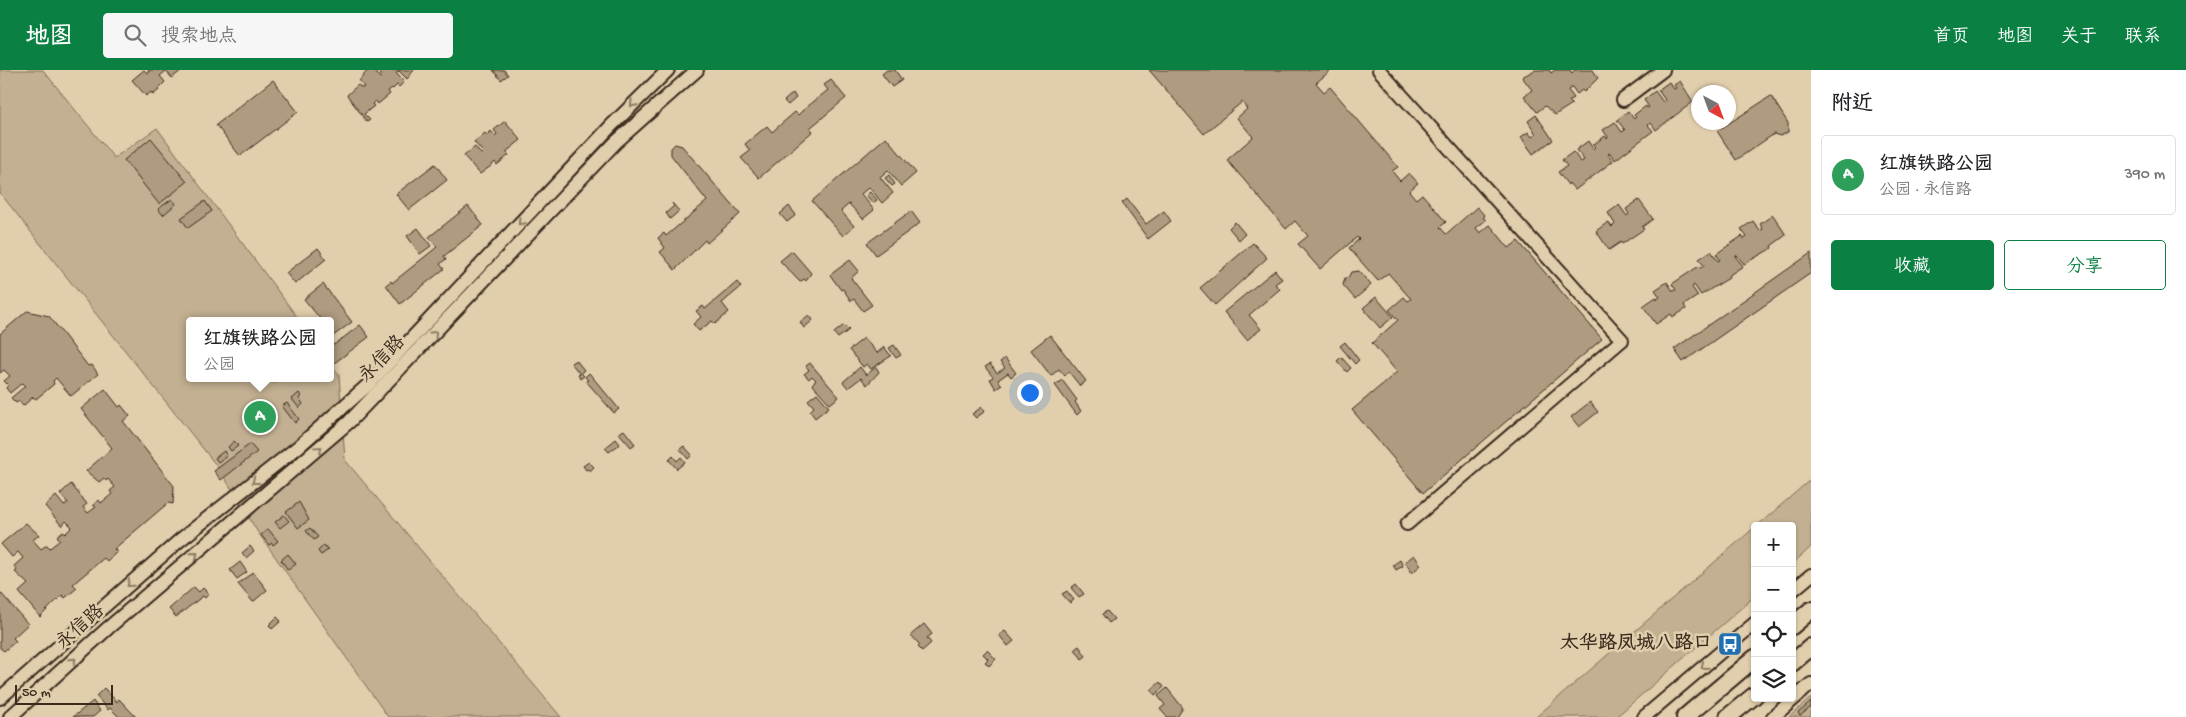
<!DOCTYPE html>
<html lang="zh">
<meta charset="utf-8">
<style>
:root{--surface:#fff;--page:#f6f6f6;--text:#202124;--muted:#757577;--line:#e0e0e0;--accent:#0b8043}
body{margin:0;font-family:"Gochi Hand","LXGW WenKai TC",sans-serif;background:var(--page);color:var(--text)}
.controls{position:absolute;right:15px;bottom:15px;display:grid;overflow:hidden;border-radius:5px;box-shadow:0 1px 4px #0004}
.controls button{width:45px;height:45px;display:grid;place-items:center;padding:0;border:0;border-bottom:1px solid var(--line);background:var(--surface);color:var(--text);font:25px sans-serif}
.compass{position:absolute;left:1691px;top:15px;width:45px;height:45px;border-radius:50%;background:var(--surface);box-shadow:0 1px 4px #0004;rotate:139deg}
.scale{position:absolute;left:15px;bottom:12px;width:98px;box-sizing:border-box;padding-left:5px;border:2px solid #3b2a1e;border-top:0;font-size:14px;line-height:18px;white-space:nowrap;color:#3b2a1e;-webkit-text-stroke:4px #e1ceac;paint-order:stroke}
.you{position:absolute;left:1029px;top:322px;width:18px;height:18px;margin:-12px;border:4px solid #fff;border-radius:50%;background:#1a73e8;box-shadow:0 0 0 8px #1a73e833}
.badge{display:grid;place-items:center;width:32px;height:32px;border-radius:50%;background:var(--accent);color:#fff;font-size:16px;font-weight:700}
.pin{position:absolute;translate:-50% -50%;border:2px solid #fff;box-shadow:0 1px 5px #0006}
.popup{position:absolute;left:186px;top:247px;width:148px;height:65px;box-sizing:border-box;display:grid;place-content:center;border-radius:5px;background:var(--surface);filter:drop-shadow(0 1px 4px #0005);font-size:16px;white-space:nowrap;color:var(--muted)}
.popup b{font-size:19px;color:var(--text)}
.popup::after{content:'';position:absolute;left:50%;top:100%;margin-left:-10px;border:10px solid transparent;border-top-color:var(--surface)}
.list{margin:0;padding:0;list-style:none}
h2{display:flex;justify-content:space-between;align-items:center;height:65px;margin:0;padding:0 20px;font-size:21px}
h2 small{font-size:16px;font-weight:400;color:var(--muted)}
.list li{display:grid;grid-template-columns:32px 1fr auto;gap:15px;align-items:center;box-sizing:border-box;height:80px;margin:0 10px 10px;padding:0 10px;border:1px solid var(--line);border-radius:5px}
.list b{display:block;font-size:19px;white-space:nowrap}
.list p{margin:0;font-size:16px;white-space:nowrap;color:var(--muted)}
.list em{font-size:16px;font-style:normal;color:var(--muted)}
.actions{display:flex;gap:10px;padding:15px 20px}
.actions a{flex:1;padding:11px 0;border:1px solid var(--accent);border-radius:5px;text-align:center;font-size:18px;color:var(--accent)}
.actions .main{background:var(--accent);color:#fff}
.icon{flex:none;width:28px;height:28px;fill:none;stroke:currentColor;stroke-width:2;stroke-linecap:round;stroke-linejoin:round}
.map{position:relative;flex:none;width:1811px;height:647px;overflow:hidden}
header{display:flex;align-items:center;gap:30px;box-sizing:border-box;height:70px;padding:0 25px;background:var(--accent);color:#fff}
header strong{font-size:24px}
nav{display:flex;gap:28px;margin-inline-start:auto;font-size:18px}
.search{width:350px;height:45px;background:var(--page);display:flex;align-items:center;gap:12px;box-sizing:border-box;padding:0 18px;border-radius:5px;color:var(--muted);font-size:19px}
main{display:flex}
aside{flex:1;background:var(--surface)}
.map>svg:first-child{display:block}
.green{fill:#c3b092;stroke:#7f6d58}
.building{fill:#ae9b80;stroke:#3b2a1e}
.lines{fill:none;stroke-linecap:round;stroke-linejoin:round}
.minor-casing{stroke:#3b2a1e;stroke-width:16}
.major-casing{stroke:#3b2a1e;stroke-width:20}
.minor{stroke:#e1ceac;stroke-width:12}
.major{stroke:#e1ceac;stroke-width:16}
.oneway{stroke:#8e7c65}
.labels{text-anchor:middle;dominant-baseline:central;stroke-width:5;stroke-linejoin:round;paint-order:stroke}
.street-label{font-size:19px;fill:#3b2a1e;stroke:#e1ceac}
.poi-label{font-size:19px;font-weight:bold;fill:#3b2a1e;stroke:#e1ceac;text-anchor:end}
</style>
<header>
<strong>地图</strong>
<div class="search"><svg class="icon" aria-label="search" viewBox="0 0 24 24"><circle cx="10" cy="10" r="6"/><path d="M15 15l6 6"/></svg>搜索地点</div>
<nav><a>首页</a><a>地图</a><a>关于</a><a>联系</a></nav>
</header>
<main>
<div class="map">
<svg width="1811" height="647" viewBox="0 0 1811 647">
<rect width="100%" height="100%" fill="#e1ceac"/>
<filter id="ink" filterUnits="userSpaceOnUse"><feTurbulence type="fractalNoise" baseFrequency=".02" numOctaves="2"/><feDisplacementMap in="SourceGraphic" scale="10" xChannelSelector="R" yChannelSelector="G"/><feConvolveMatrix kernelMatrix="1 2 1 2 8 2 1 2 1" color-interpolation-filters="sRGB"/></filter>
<g filter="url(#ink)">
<g class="green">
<polygon points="0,0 43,0 114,88 157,58 300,251 190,251 190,308 330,308 330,292 339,305 345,390 561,647 388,647 257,461 220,400 0,123"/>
<polygon points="1811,409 1811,477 1792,494 1792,456 1757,456"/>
<polygon points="1755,457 1755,526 1616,647 1536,647"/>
<polygon points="1811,628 1811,647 1789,647"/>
</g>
<g class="building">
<polygon points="144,0 147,3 149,2 148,0 182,0 172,8 166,1 160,6 165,12 158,19 159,20 153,25 151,22 146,26 132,10"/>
<polygon points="368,0 374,0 380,8 382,6 377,0 414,0 407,9 399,1 396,3 404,12 399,17 397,15 393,19 392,18 388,21 390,24 378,34 376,31 372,34 374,36 364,44 370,50 367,52 347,25 358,15 362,18 364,17 359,11"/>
<polygon points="493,0 504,0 508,5 501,10"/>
<polygon points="887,0 895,0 902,10 892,17 882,4"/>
<polygon points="1149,0 1331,0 1316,13 1324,22 1330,17 1398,97 1392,101 1400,111 1409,103 1418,113 1409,121 1416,129 1422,124 1446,152 1440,157 1446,164 1477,137 1485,146 1483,148 1486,150 1476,158 1480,163 1490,155 1509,178 1518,171 1602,269 1423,423 1352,340 1397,302 1372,273 1398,250 1389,240 1404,227 1408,231 1411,229 1388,203 1378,211 1349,178 1359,169 1357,167 1320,199 1298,174 1308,166 1295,151 1286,159 1227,90 1253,67 1237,48 1247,39 1242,32 1204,64"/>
<polygon points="1535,0 1549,0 1551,3 1555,0 1570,0 1572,3 1575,0 1593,0 1598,8 1584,22 1582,20 1577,24 1572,17 1568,20 1574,28 1569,31 1572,34 1555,45 1545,36 1537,42 1524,26 1532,20 1522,7"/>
<polygon points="273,10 298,42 240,86 216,55"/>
<polygon points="831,10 846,28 810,58 813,61 759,108 741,88 750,81 745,74 767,56 772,62 795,42 798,45 802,41 828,20 824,15"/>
<polygon points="1680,11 1693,32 1656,60 1651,53 1648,55 1653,61 1615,90 1610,83 1608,84 1613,91 1575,120 1569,113 1568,115 1558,102 1567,96 1562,90 1573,82 1581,92 1584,90 1576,80 1588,71 1593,79 1595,77 1593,75 1605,66 1607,69 1608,67 1603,60 1615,52 1622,62 1625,60 1617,50 1628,41 1634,49 1636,47 1634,45 1646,36 1647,38 1649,37 1644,30 1655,21 1663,32 1665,30 1658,20 1669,12 1674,19 1676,18 1674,15"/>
<polygon points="793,23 796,28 788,35 784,31"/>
<polygon points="1771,26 1788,53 1788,62 1780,66 1774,64 1736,90 1717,61"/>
<polygon points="1536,45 1553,70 1533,84 1521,67 1528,62 1532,67 1536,64 1528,51"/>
<polygon points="505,51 521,70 506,82 509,85 497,95 495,92 491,96 480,104 464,86 475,77 481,84 483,82 474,72 485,63 487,65 491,61 495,66 497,64 494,60"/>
<polygon points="886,67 916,103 901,116 888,100 880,107 893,123 882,133 869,117 861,124 874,140 863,149 849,134 841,141 854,156 843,166 812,131"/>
<polygon points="151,68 187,112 159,134 124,90"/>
<polygon points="675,74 682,76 740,144 707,173 705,170 675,200 660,182 665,178 658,168 664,163 666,166 707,131 671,85 671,78"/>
<polygon points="435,94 447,110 409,140 396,124"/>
<polygon points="889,105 895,114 892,116 885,108"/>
<polygon points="870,122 877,130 873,133 866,125"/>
<polygon points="172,129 176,134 163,145 158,139"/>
<polygon points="1127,129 1146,154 1164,141 1171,151 1148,169 1122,133"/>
<polygon points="1639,130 1653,149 1642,157 1644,159 1622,174 1621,172 1609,180 1596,161 1608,152 1612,157 1615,154 1608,143 1619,135 1627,146 1629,144 1626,139"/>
<polygon points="205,131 212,141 188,158 181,148"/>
<polygon points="672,133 679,141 670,149 666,143 674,136"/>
<polygon points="468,136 483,155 444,186 446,189 440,194 444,199 400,234 386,215 391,211 392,213 437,177 429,167"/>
<polygon points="789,136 796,145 787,152 780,144"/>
<polygon points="911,141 920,153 876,185 867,173"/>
<polygon points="1773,145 1786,165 1771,176 1772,178 1744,194 1737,185 1735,186 1743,196 1728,206 1729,208 1701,225 1694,215 1692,217 1698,226 1684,235 1686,239 1673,247 1671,244 1656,254 1643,236 1656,227 1657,229 1660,227 1655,220 1667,212 1673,221 1676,220 1672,214 1699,196 1701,198 1704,196 1699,189 1711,181 1718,191 1720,190 1716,184 1742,166 1744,169 1747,167 1741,159 1753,151 1760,161 1763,159 1760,154"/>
<polygon points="1235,152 1245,164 1239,170 1229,158"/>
<polygon points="418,158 431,176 420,184 407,166"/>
<polygon points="1253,173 1267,188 1215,235 1200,218"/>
<polygon points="318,178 326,189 295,214 286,203"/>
<polygon points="792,181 811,203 806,211 804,209 800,212 780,191"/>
<polygon points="1811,183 1811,203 1683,292 1674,279"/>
<polygon points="850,190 859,201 851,208 872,235 863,241 854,229 851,231 843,219 841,220 830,205"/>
<polygon points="1275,200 1282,209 1275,214 1280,219 1249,245 1261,259 1247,270 1224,242"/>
<polygon points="1359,201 1371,215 1355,229 1343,215 1345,208 1348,208 1351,202"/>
<polygon points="737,212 741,217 722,233 729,242 715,254 712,251 699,261 693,254 701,247 696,241 703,236 705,239"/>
<polygon points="323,214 352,252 333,266 330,262 330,251 322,251 304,229"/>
<polygon points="1376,227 1393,247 1380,258 1363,238"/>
<polygon points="27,241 49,246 88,296 92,295 98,304 71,326 56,308 53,311 54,314 36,329 33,327 23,336 19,331 16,333 11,328 25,316 22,313 10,323 6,318 8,315 4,311 10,306 4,300 0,303 0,264"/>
<polygon points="809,245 813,250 804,258 800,252"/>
<polygon points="360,255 369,267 333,294 330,290 330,271 334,275"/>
<polygon points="844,255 849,260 838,268 834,263"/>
<polygon points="1050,265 1086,311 1080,316 1069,302 1065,306 1059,299 1051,306 1031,280"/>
<polygon points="864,268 877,283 884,277 891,286 871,299 867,294 863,297 849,280"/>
<polygon points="1345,272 1359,290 1355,294 1340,276"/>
<polygon points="894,275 901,285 896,288 889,278"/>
<polygon points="1341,287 1351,298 1347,302 1337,291"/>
<polygon points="1005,288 1016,303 1011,307 1008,303 998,310 1002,315 996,319 990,309 993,307 985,297 990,294 997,303 1005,298 1000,292"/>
<polygon points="576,290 584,300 581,303 584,306 580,309 578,305 580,304 571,293"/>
<polygon points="810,293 839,327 830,334 812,314 816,310 812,306 809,309 804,304 809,300 806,296"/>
<polygon points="860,297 866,305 876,297 879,302 867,315 861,308 848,318 843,312"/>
<polygon points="589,303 619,339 614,343 586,311 588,310 585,307"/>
<polygon points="273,308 280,308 274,313 271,310"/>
<polygon points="1062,310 1077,330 1075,332 1081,341 1077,345 1055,315"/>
<polygon points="105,319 119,337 121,335 130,346 123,351 174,416 173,434 168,433 114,479 117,482 107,491 104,488 73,514 77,518 65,528 62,525 40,547 19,522 28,514 15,502 17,500 14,496 23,488 18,482 12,487 1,474 26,453 39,465 33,470 41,479 47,475 50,478 60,470 57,466 63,461 65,464 72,457 66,451 62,456 45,436 56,426 64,436 68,433 60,424 71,414 87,434 83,437 88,443 96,437 93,435 99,430 101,433 112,424 110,421 115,417 108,409 106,411 104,408 99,412 86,401 112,378 81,339"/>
<polygon points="299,323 301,326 299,328 303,334 299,338 292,329"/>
<polygon points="817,323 829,337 815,348 810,341 814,337 808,330"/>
<polygon points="1590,332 1598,342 1579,357 1571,347"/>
<polygon points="287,333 299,349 295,353 282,336"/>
<polygon points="982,337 985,341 976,348 972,344"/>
<polygon points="624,360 635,374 631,377 619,363"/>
<polygon points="616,369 620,374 609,382 605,378"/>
<polygon points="234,371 238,376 231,381 228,377"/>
<polygon points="250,374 257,382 221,410 214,401"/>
<polygon points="684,376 692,385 688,389 680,379"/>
<polygon points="224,381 227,386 218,392 215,388"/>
<polygon points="673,386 677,391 681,387 685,392 677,399 669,390"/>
<polygon points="589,392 594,397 590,401 588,399 586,400 583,396"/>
<polygon points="299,432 309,450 298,458 286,442"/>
<polygon points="284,445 289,451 280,458 275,452"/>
<polygon points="310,458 318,467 314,470 306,461"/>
<polygon points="268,459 278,471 273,475 272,473 269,475 261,465"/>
<polygon points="324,475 328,480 321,485 318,481"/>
<polygon points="250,476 254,481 246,488 242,483"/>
<polygon points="288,484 296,494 288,500 281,490"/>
<polygon points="1414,485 1421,495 1412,503 1405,492"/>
<polygon points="1400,490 1403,496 1396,500 1393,495"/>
<polygon points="240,492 247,502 237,509 230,500"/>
<polygon points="253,502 267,520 253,532 238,514"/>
<polygon points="1076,514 1084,524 1079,527 1071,518"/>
<polygon points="194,517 199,522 203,518 209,524 205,528 203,526 176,547 169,539"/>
<polygon points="1067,521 1074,530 1070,533 1062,524"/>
<polygon points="0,522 28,554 13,568 16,571 4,581 0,578"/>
<polygon points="1107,541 1114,549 1109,553 1102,544"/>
<polygon points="277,547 281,551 272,559 269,555"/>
<polygon points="924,554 932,564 927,568 931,573 922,581 918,577 920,575 911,565"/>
<polygon points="1005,561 1014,571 1008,576 999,565"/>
<polygon points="1079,576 1086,586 1082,589 1075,579"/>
<polygon points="987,580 996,589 989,596 985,592 988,589 983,584"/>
<polygon points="1160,612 1164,617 1155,625 1151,620"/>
<polygon points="104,618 117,632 119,629 136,647 119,647 110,638 108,640 96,626"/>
<polygon points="1167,618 1183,638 1177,647 1167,647 1160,639 1165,635 1158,626"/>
<polygon points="93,631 100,641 93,647 73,647"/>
<polygon points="1811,632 1811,637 1800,646 1798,643"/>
</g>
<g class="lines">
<defs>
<g id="minor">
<polyline points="1379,0 1622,270 1407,454"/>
<polyline points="1623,30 1663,0"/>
<polyline points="1792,521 1811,505"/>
<polyline points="0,628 180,470 298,377 368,315 611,56 668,0"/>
<polyline points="10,647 108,558 349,352 616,72 697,0"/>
<polyline points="1644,647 1755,553"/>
<polyline points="1773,647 1811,614"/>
</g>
<g id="major">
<polyline points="1792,556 1811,540"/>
<polyline points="1792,593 1811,577"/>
<polyline points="1685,647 1755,588"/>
<polyline points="1728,647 1755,625"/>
</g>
</defs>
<use href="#minor" class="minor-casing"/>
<use href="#major" class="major-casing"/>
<use href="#minor" class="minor"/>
<use href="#major" class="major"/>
</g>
<defs><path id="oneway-chevron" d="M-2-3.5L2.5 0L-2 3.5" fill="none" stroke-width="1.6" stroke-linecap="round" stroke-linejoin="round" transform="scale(1.25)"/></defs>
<g class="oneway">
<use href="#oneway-chevron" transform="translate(633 34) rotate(135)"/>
<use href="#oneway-chevron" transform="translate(521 152) rotate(133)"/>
<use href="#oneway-chevron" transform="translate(434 264) rotate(-47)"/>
<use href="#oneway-chevron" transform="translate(319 379) rotate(-42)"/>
<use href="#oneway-chevron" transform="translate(255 411) rotate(142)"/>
<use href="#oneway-chevron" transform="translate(195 485) rotate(-40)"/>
<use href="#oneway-chevron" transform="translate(130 514) rotate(139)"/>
<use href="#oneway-chevron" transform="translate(73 591) rotate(-43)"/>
<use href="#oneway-chevron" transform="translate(1704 596) rotate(140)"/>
</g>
</g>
<defs>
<symbol id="bus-square" viewBox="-11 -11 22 22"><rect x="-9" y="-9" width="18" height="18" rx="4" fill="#1f6fb2" stroke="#e1ceac"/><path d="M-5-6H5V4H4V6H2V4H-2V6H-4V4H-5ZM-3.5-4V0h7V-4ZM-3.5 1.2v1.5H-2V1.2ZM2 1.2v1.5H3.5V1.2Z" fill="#fff"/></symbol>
</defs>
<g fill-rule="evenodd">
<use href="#bus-square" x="1716" y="560" width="28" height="28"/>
</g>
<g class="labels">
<g class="street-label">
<text transform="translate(383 290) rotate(-46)">永信路</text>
<text transform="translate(81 558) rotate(-42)">永信路</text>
</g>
<g class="poi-label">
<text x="1712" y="574">太华路凤城八路口</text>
</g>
</g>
</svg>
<div class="controls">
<button>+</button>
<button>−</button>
<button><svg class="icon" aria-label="locate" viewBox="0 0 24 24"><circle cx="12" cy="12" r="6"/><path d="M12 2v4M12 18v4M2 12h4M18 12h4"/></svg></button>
<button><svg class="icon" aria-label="layers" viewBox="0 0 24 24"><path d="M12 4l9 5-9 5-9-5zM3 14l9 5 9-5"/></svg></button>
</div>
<svg class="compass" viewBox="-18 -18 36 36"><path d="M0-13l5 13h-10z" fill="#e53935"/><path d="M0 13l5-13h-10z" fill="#757577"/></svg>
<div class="scale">50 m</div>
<div class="you"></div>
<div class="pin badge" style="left:260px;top:347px;background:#2e9e5b">A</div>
<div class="popup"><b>红旗铁路公园</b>公园</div>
</div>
<aside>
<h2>附近<small></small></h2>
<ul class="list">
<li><span class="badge" style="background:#2e9e5b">A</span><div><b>红旗铁路公园</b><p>公园 · 永信路</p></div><em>390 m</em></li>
</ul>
<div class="actions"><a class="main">收藏</a><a>分享</a></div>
</aside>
</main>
